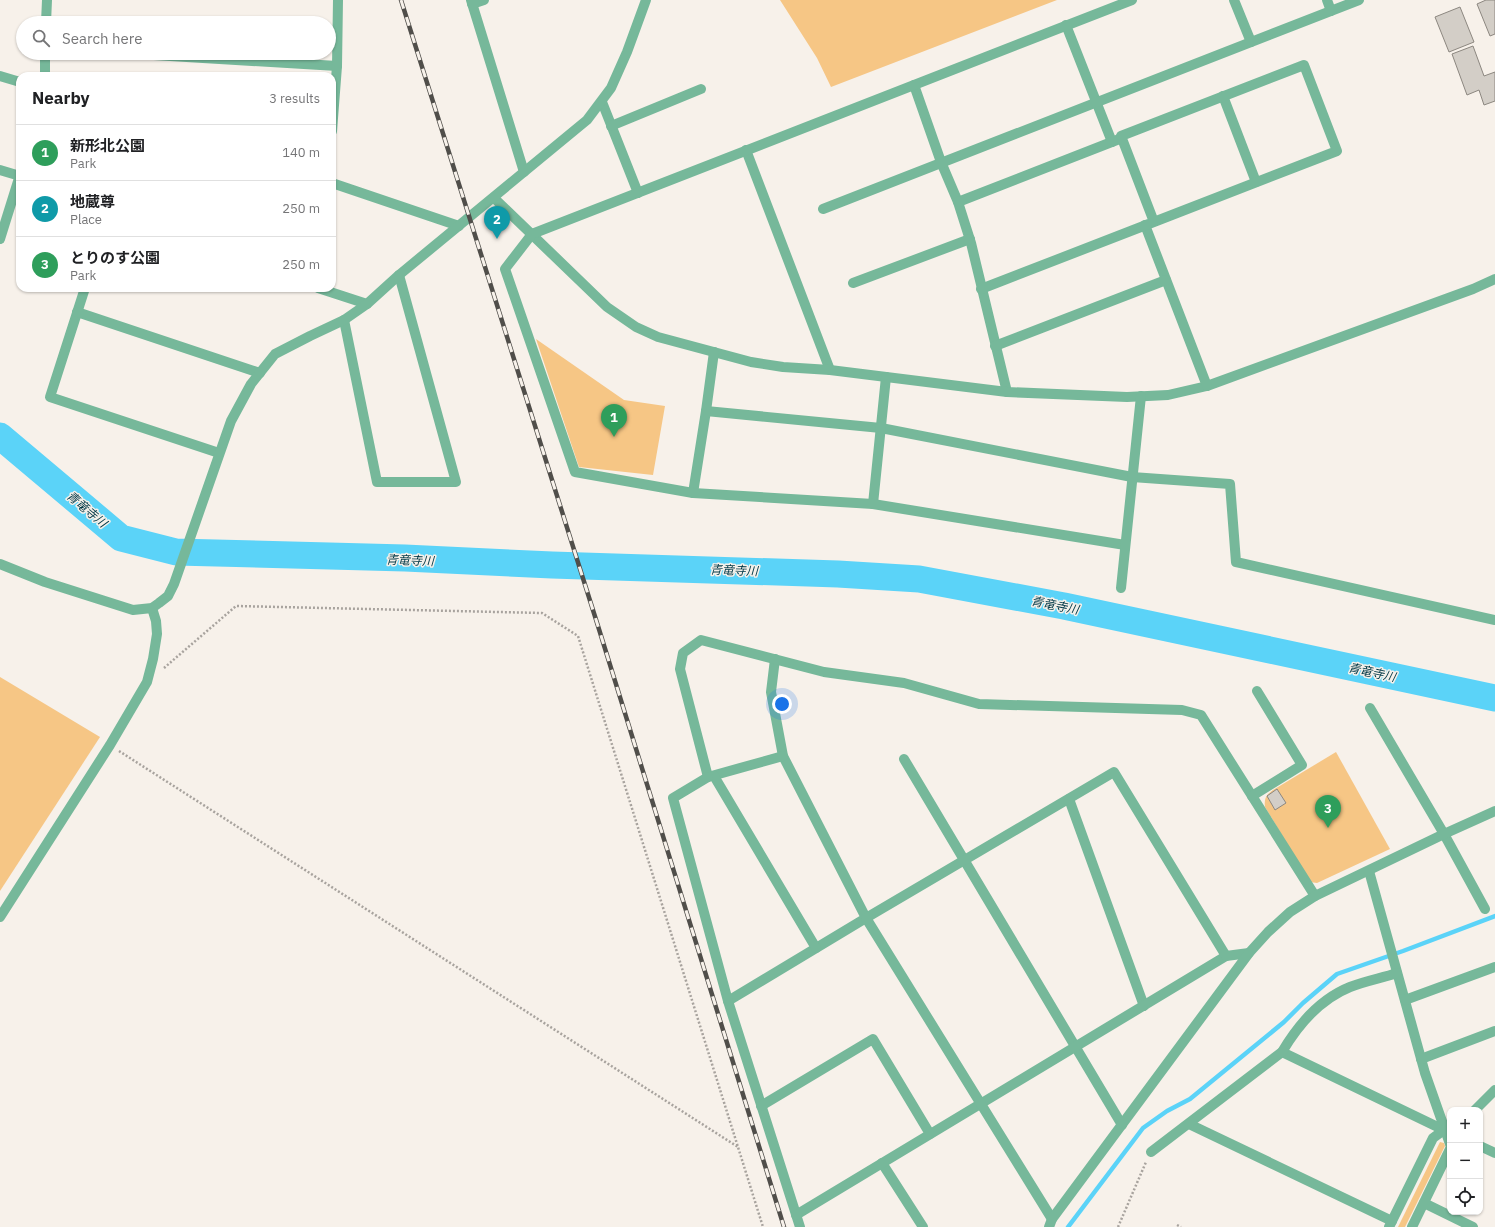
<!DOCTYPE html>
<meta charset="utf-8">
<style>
:root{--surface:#fff;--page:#f6f6f6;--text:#202124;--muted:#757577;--line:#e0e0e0;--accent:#7c3aed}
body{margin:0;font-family:"IBM Plex Sans","Noto Sans JP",sans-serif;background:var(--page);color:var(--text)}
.controls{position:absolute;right:12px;bottom:12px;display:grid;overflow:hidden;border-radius:8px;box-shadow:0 1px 3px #0004}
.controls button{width:36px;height:36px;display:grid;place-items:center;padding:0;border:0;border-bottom:1px solid var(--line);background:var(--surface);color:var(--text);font:20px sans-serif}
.you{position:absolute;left:782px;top:704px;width:14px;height:14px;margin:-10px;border:3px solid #fff;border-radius:50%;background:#1a73e8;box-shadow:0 0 0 6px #1a73e833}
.badge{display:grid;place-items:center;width:26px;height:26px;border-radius:50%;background:var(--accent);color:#fff;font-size:13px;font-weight:700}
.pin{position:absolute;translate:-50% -33px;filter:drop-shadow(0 1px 2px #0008)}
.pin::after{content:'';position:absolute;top:21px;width:14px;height:12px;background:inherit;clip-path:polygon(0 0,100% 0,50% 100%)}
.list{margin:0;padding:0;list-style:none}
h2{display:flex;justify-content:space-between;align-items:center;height:52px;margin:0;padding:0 16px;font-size:17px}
h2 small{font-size:13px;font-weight:400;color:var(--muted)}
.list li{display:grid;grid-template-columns:26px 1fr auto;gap:12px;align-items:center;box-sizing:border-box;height:56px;padding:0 16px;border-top:1px solid var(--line)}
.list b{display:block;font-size:15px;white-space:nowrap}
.list p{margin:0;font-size:13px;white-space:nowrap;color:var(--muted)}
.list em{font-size:13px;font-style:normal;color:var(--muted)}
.icon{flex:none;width:22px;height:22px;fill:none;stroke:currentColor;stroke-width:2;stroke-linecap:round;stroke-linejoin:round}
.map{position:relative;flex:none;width:1495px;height:1227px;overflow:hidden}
.search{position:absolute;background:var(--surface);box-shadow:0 1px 3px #0004;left:16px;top:16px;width:320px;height:44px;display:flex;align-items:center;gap:10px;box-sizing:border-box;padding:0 14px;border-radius:22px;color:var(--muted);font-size:15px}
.panel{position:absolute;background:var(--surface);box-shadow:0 1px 3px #0004;left:16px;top:72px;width:320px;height:220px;border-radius:12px}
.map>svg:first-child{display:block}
.green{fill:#f6c685}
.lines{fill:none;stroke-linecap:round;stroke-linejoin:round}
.stream{stroke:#5bd3f8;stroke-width:4.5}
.river{stroke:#5bd3f8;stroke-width:27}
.building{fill:#d3cec7;stroke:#8c8780}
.path{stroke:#a8a39e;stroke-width:2.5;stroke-dasharray:2 2;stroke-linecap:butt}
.minor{stroke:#76b89a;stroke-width:10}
.tertiary{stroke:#76b89a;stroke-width:10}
.rail-casing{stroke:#504e4a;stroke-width:4.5}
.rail{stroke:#f7f1ea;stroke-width:3;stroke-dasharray:9;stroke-linecap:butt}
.labels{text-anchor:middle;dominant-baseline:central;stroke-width:3;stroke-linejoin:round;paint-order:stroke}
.water-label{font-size:12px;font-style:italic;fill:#003847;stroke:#f7f1ea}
</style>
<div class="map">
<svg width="1495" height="1227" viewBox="0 0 1495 1227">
<rect width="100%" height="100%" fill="#f7f1ea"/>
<g class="green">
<polygon points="780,0 1057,0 831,87 817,58"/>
<polygon points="536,339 624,400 665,406 653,475 579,467"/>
<polygon points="0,677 100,737 0,891"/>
<path d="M1336,752l54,97 -73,34 -7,-1 -45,-75c-1,-9 1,-12 8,-17z"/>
<polygon points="1440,1142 1444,1143 1445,1146 1405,1227 1398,1227"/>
</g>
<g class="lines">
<polyline class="stream" points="1068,1227 1143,1128 1167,1111 1190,1099 1284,1022 1303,1003 1337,974 1403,951 1495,916"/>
<polyline class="river" points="0,436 121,538 176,552 405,558 552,565 838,574 919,579 1064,606 1495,698"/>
</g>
<g class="building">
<polygon points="1486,0 1495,0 1495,34 1490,36 1477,4"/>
<polygon points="1460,7 1474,42 1449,52 1435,17"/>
<polygon points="1473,46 1484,76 1495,72 1495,101 1484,105 1479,90 1467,95 1452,54"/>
<polygon points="1277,789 1286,803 1275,810 1267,796"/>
</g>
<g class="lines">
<g class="path">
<polyline points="164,668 236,606 542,613 578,636 763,1227"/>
<polyline points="119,751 738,1147"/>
<polyline points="1177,1225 1181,1227"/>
<polyline points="1118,1227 1146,1162"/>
</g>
<g class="minor">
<polyline points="471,0 524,172"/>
<polyline points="1234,0 1251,42"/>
<polyline points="1327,0 1331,11"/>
<polyline points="472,4 484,0"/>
<polyline points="46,23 47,0"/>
<polyline points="1066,25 1112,142"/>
<polyline points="45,53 45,76"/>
<polyline points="121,53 337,66"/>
<polyline points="0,76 20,82"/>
<polyline points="914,85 941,162 958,202 971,243 1007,392"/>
<polyline points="1223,96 1256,182"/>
<polyline points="602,102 638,193"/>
<polyline points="611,126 701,89"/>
<polyline points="332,131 337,66 338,0"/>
<polyline points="746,150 830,370"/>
<polyline points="0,170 20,176"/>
<polyline points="332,183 459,226"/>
<polyline points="494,198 607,307 636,327 658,337 751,362 783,367 830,370 1007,392 1127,397 1168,395 1207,386 1473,289 1495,279"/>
<polyline points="958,202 1122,138"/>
<polyline points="823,209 1359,0"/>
<polyline points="1145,225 1207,386"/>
<polyline points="0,239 20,175"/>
<polyline points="853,283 970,239"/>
<polyline points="85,288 50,397 219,453"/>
<polyline points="318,288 367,304"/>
<path d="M981,289c119,-46 237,-92 356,-138l-33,-86 -183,71 33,86"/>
<polyline points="77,312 260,373"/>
<polyline points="344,320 377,482 456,482 399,275"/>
<polyline points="995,346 1166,280"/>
<polyline points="706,411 881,428 1132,477 1230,484 1236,562 1495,620"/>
<polyline points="693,493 706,411 714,352"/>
<polyline points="873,504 886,377"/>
<polyline points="1125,545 873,504 693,493 575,472 505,269 532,234 1132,0"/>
<polyline points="1121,588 1141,396"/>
<polyline points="775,659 771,692 783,756 866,918 728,1001 800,1227"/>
<polyline points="1370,708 1444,834 1485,909"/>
<polyline points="783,756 708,777 680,669 683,653 701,640 824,672 904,683 979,704 1182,710 1201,715 1315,896"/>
<polyline points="904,759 1122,1125"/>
<polyline points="714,776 816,948"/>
<polyline points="708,777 673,798 728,1001"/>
<polyline points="1252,796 1302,765 1257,691"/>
<polyline points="1069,799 1144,1006"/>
<polyline points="1369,871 1425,1073 1450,1144"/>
<polyline points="0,917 110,745 147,682 153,659 157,634 156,621 152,608"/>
<polyline points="1405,1000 1495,967"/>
<polyline points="1282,1052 1446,1131"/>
<polyline points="1421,1059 1495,1031"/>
<polyline points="761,1106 873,1039 930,1134"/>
<polyline points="1475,1110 1495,1090"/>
<polyline points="1189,1124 1392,1221"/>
<polyline points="1480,1146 1495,1153"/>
<path d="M1151,1152l131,-100c16,-27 38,-53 68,-65 15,-6 32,-9 47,-14"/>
<polyline points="882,1163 923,1227"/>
<polyline points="1424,1203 1473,1227"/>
<polyline points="796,1215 1226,956"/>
<polyline points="1052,1219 866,918 1114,772 1226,956 1249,953"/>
<polyline points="1389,1227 1433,1138 1448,1127"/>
<polyline points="1412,1227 1450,1149"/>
</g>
<g class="tertiary">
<polyline points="0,564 45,582 133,610 152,608 159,603 168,596 174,584 231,421 251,384 275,354 310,336 344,320 367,304 399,275 587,120 611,88 627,52 646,0"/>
<polyline points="1049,1227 1052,1219 1249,953 1268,932 1290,912 1315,896 1444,834 1495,811"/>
</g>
<defs>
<polyline id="rail" points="401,0 598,626 784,1227"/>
</defs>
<use href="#rail" class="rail-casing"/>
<use href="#rail" class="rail"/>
</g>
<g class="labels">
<g class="water-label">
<text transform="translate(87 509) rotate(40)">青竜寺川</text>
<text transform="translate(410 560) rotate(2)">青竜寺川</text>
<text transform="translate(734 570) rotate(2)">青竜寺川</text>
<text transform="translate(1055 605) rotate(11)">青竜寺川</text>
<text transform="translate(1372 672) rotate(12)">青竜寺川</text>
</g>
</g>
</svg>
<div class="controls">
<button>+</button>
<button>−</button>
<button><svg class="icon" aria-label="locate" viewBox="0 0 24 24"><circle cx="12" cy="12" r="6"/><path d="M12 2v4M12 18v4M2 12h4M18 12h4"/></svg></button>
</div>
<div class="you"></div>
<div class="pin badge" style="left:614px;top:437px;background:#2e9e5b">1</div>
<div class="pin badge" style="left:497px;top:239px;background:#0f9aa8">2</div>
<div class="pin badge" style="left:1328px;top:828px;background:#2e9e5b">3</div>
<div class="search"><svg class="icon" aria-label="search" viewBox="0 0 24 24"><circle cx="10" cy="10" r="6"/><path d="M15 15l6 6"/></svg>Search here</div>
<section class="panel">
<h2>Nearby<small>3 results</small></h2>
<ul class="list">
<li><span class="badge" style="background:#2e9e5b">1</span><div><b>新形北公園</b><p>Park</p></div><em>140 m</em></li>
<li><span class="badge" style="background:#0f9aa8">2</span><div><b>地蔵尊</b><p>Place</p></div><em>250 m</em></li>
<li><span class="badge" style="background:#2e9e5b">3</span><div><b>とりのす公園</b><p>Park</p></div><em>250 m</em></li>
</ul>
</section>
</div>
